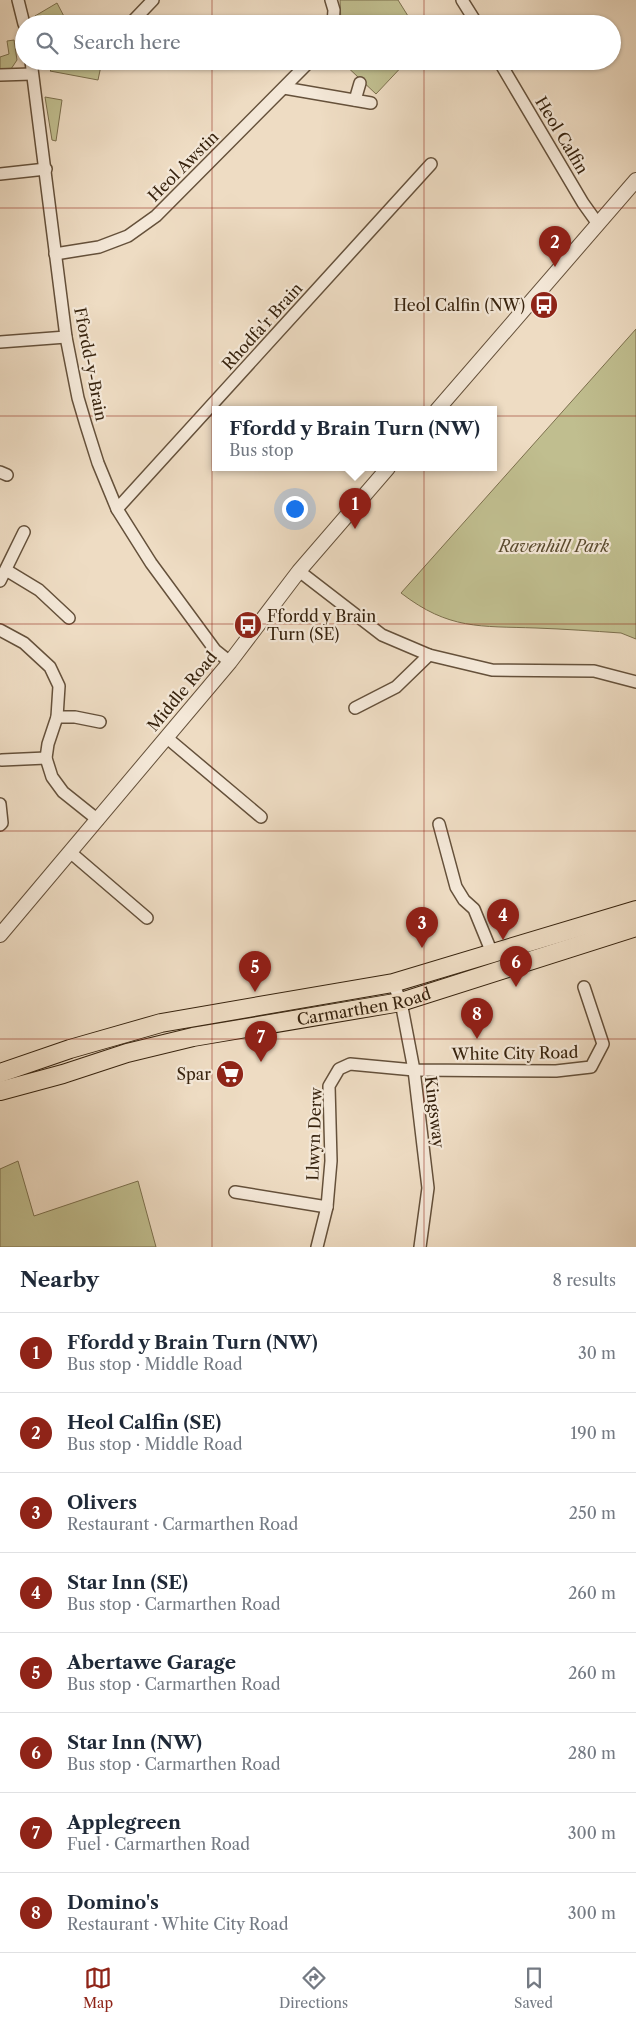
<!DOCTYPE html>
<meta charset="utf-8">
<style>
:root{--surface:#fff;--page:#f2f2f3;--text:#1f2937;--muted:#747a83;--line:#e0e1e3;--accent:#8f2418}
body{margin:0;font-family:"Libre Caslon Text",serif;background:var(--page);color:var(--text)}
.you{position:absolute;left:294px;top:508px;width:18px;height:18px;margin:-12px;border:4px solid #fff;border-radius:50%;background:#1a73e8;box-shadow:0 0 0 8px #1a73e833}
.badge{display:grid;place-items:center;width:32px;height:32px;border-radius:50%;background:var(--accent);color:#fff;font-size:16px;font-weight:700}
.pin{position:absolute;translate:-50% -41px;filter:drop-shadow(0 1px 2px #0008)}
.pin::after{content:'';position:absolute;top:26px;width:18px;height:15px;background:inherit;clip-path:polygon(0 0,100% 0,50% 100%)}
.popup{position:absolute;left:212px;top:406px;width:285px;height:65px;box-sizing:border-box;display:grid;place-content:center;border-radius:0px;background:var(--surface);filter:drop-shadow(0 1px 4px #0005);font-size:16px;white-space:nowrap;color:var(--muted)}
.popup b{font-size:19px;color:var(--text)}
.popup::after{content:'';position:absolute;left:50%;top:100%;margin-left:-10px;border:10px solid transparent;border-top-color:var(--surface)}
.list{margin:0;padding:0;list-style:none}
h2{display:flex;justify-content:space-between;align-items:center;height:65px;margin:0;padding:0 20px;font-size:21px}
h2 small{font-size:16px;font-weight:400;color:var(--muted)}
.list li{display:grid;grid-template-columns:32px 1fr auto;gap:15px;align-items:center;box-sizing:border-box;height:80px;padding:0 20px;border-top:1px solid var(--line)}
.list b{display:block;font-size:19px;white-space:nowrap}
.list p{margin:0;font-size:16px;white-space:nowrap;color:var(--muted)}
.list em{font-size:16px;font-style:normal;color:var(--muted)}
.icon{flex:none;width:28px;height:28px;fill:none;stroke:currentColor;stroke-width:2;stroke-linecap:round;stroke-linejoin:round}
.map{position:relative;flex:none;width:636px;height:1247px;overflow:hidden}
.search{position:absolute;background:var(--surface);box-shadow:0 1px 4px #0004;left:15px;right:15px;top:15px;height:55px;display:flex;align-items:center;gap:12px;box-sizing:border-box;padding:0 18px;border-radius:28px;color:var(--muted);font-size:19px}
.sheet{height:705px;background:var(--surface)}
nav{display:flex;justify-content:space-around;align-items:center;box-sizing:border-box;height:70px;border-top:1px solid var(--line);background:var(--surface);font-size:14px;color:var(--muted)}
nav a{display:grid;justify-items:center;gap:2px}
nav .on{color:var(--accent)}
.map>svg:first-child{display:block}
.green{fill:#c0be8f;stroke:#7c704e}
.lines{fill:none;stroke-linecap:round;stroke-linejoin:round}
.minor-casing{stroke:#65513b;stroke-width:14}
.tertiary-casing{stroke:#65513b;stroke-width:16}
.primary-casing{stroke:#37230e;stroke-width:20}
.minor{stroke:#f4e8d8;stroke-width:11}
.tertiary{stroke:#f4e8d8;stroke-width:14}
.primary{stroke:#eedcc3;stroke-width:18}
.grid{fill:none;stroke:#8f2418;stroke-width:1;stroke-opacity:0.55}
.labels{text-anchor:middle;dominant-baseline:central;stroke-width:4.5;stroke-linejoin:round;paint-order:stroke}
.street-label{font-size:16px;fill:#37230e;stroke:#f4e8d8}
.poi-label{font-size:16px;fill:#37230e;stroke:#f4e8d8;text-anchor:end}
.park-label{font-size:16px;font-style:italic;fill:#594a2e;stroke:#f4e8d8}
</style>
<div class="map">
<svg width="636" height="1247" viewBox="0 0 636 1247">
<rect width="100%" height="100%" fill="#eedcc3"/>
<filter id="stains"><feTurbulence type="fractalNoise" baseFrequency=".004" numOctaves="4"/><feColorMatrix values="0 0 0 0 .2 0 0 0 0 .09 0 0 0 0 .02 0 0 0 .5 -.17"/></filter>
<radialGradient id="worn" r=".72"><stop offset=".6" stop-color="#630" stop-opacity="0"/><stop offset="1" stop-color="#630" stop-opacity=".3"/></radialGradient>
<g class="green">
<polygon points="340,0 398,0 413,24 341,24"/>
<polygon points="57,3 68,24 36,24 35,16"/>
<polygon points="14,40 17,60 9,72 0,71 0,57 9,54 7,41"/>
<polygon points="81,61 102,61 98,80 50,71 53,68"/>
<polygon points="341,61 407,61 376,94"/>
<polygon points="45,97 62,100 56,141 52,140"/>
<path d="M636,329v310l-15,-6c-29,-2 -57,-4 -85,-5 -56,-2 -87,2 -135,-35z"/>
<polygon points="18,1161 34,1216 138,1181 156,1247 0,1247 0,1169"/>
</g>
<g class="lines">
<defs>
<g id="minor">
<polyline points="18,0 24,24"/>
<polyline points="331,0 334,10 333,24"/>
<polyline points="462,0 477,24"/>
<polyline points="130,24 153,0"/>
<polyline points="31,61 66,337 78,398 86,425 98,463 117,509 151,563 215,650 230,662"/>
<polyline points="499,61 583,203 598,224"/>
<polyline points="0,75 32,74"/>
<polyline points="284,88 371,103"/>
<polyline points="355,100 360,83"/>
<polyline points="0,174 46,169"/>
<polyline points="55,254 99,247 128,236 156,216 310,61"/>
<polyline points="0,342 66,337"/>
<polyline points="0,472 7,475"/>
<polyline points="117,509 431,164"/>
<polyline points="6,570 39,590 69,618"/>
<polyline points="299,571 382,635 429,655 492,670 594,671 636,682"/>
<polyline points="0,581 24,532"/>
<polyline points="0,630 24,643 50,667 59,686 57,717 48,744 46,758 52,777 63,792 98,820"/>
<polyline points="355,708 396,687 429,655"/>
<polyline points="57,717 75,717 100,722"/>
<polyline points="166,737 261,817"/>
<polyline points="2,760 46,758"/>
<polyline points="0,804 2,823 0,825"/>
<polyline points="439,824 456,887 464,900 474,909 492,953"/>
<polyline points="70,852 147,918"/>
<polyline points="393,983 401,1002 414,1070 428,1188 420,1247"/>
<polyline points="235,1192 327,1207"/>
<polyline points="317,1247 327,1207 331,1161 329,1086 339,1069 350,1064 414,1070 556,1071 591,1067 603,1044 584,987"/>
</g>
<g id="tertiary">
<polyline points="437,410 636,180"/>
<polyline points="0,935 230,662 299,571 388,468"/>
</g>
<g id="primary">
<polyline points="0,1073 70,1049 161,1023 393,983 636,910"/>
<path id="s1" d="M0,1091l63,-17 64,-21 66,-16 208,-35 235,-75"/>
</g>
</defs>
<use href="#minor" class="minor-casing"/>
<use href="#tertiary" class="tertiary-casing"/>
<use href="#primary" class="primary-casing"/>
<use href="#minor" class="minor"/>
<use href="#tertiary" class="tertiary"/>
<use href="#primary" class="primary"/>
</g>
<path class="grid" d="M212,0v24M424,0v24M212,61v1186M424,61v1186M0,208h636M0,416h636M0,624h636M0,831h636M0,1039h636"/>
<defs>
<symbol id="bus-disc" viewBox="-11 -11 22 22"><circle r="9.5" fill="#8f2418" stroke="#f4e8d8"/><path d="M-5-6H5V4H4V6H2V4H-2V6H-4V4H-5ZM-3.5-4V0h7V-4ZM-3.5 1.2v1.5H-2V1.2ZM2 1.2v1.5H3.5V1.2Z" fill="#fff"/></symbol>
<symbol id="supermarket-disc" viewBox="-11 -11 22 22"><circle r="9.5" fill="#8f2418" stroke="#f4e8d8"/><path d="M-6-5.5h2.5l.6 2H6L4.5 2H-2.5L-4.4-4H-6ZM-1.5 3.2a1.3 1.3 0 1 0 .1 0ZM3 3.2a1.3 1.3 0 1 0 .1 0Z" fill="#fff"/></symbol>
</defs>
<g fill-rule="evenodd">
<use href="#bus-disc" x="528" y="289" width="32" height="32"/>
<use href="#bus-disc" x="232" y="609" width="32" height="32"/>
<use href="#supermarket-disc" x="214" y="1058" width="32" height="32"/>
</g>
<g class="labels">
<g class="street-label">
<text transform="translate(562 135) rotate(59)">Heol Calfin</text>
<text transform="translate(183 166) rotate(-45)">Heol Awstin</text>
<text transform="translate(262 326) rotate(-48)">Rhodfa'r Brain</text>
<text transform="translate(91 364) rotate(79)">Ffordd-y-Brain</text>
<text transform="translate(182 691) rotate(-50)">Middle Road</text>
<text stroke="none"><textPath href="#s1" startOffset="374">Carmarthen Road</textPath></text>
<text transform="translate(515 1053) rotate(-1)">White City Road</text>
<text transform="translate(435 1112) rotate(83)">Kingsway</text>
<text transform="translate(314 1134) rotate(-88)">Llwyn Derw</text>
</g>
<g class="poi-label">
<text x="525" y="305">Heol Calfin (NW)</text>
<text x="267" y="616" text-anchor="start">Ffordd y Brain<tspan x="267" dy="18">Turn (SE)</tspan></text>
<text x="211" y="1074">Spar</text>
</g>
<g class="park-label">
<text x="554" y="546">Ravenhill Park</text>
</g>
</g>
<rect width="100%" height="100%" filter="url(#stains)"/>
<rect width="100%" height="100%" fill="url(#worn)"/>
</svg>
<div class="you"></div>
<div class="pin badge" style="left:355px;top:529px">1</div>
<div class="popup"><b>Ffordd y Brain Turn (NW)</b>Bus stop</div>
<div class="pin badge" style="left:555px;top:267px">2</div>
<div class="pin badge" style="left:422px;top:948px">3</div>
<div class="pin badge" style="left:503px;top:940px">4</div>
<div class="pin badge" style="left:255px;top:992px">5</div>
<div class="pin badge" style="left:516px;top:987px">6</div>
<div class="pin badge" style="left:261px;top:1062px">7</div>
<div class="pin badge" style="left:477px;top:1039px">8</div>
<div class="search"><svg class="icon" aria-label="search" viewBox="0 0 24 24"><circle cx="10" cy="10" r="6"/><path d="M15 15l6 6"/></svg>Search here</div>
</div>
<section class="sheet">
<h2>Nearby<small>8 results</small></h2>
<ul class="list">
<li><span class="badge">1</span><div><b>Ffordd y Brain Turn (NW)</b><p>Bus stop · Middle Road</p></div><em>30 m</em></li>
<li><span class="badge">2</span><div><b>Heol Calfin (SE)</b><p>Bus stop · Middle Road</p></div><em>190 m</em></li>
<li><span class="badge">3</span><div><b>Olivers</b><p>Restaurant · Carmarthen Road</p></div><em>250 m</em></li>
<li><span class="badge">4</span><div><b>Star Inn (SE)</b><p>Bus stop · Carmarthen Road</p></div><em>260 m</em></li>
<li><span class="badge">5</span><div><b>Abertawe Garage</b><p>Bus stop · Carmarthen Road</p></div><em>260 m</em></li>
<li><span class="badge">6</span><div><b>Star Inn (NW)</b><p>Bus stop · Carmarthen Road</p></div><em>280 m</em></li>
<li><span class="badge">7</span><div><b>Applegreen</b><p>Fuel · Carmarthen Road</p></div><em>300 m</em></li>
<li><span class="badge">8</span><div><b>Domino's</b><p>Restaurant · White City Road</p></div><em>300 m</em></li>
</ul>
</section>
<nav>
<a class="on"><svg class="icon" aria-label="map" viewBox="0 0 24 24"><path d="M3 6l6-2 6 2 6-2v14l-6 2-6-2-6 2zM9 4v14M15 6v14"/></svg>Map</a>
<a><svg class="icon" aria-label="directions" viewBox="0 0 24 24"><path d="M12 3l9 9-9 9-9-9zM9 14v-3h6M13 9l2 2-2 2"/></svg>Directions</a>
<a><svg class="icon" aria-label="saved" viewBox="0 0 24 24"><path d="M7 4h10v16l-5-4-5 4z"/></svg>Saved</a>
</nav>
